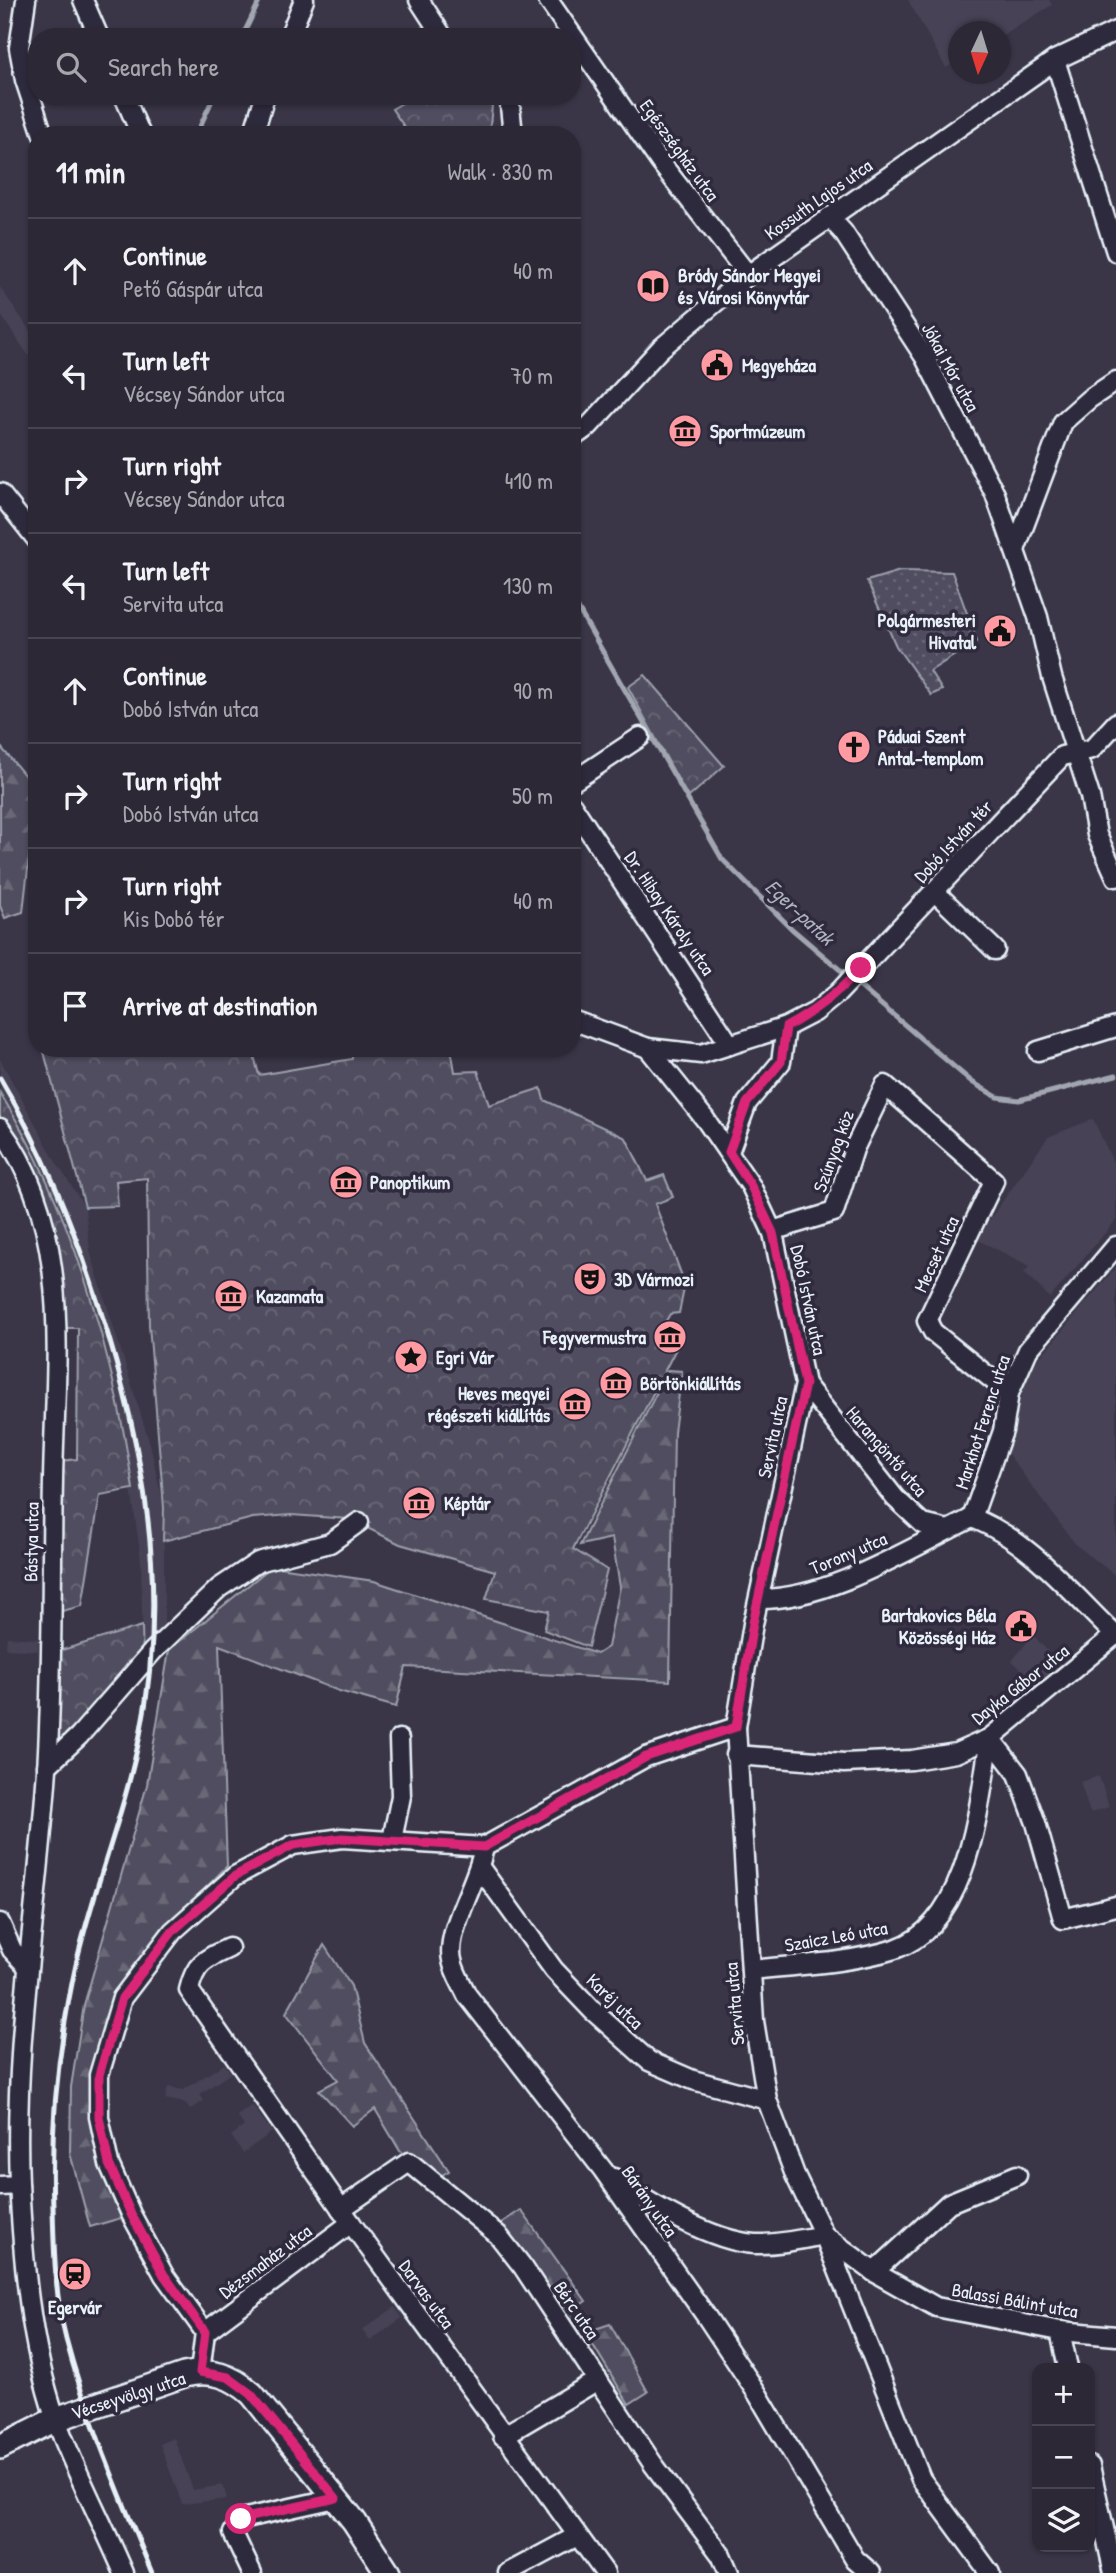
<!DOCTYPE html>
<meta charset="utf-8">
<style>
:root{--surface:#2c2836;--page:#34303e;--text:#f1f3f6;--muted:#a6a6ad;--line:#484451}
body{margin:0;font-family:"Patrick Hand",sans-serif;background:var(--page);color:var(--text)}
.controls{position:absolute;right:21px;bottom:21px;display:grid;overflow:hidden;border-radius:14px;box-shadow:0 2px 5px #0004}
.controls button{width:63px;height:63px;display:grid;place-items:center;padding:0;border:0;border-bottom:2px solid var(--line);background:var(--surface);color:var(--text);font:35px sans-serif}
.compass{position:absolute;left:948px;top:21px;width:63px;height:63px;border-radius:50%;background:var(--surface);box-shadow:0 2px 5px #0004;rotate:184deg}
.stop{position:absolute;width:21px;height:21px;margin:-16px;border:5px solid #db2777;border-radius:50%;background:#fff}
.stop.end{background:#db2777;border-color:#fff;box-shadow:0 2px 7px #0008}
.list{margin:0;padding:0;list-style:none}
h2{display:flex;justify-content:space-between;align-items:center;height:91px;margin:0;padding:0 28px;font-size:30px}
h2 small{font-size:23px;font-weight:400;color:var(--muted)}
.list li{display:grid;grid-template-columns:46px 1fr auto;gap:21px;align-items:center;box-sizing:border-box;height:105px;padding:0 28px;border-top:2px solid var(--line)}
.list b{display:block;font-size:26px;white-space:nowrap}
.list p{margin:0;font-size:23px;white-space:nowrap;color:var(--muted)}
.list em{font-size:23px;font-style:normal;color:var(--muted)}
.icon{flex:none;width:38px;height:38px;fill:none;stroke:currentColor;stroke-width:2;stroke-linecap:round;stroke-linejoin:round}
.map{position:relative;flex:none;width:1116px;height:2573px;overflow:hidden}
.search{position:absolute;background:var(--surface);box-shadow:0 2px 5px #0004;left:28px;top:28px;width:553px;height:77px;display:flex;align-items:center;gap:18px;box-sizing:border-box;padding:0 24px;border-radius:28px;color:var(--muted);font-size:26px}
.panel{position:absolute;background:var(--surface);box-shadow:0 2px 5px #0004;left:28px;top:126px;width:553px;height:931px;border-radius:28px}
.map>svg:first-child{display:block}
.built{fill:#464354}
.forest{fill:url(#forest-firs);stroke:#9ca0ac;stroke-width:2}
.park{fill:url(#park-crowns);stroke:#9ca0ac;stroke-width:2}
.garden{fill:url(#garden-dots);stroke:#9ca0ac;stroke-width:2}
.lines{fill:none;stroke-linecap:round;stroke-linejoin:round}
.stream{stroke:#a2a6b1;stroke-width:5}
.minor-casing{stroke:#e8f1f8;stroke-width:23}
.major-casing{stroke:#e8f1f8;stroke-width:28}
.minor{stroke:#2f2a3d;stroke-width:18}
.major{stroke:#2f2a3d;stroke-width:23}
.rail{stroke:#e8f1f8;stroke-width:5}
.route{stroke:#db2777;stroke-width:9}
.labels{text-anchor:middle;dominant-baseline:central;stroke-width:7;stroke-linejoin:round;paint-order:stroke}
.street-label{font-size:19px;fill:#e8f1f8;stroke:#2f2a3d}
.poi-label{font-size:19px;font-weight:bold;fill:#e8f1f8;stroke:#2f2a3d;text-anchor:start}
.water-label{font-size:21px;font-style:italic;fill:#aeb2bd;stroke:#2f2a3d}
</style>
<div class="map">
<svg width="1116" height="2573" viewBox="0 0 1116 2573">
<defs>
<pattern id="forest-firs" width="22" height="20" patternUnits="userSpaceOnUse" patternTransform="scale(1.75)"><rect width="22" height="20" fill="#504e5f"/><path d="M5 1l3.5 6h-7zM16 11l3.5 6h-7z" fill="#696877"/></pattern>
<pattern id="park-crowns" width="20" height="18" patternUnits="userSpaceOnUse" patternTransform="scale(1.75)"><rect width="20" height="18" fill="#504e5f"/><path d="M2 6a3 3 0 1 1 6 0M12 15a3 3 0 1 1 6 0" fill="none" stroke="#696877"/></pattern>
<pattern id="garden-dots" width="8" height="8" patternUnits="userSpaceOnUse" patternTransform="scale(1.75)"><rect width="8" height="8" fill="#504e5f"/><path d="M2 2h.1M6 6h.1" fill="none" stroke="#696877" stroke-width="1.8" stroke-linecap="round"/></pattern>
</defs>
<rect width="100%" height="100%" fill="#3a3648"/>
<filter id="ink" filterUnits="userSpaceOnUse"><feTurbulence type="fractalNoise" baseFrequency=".0143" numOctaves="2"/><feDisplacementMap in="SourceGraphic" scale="14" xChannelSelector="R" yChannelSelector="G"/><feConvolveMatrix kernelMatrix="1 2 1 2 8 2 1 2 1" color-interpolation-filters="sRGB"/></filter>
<g filter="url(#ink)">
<g class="built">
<polygon points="908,0 1049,0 1052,5 1001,36 1000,32 958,32 958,61 946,68"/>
<polygon points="0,287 37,341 37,368 0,314"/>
<polygon points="0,1059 56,1162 85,1207 90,1251 150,1444 164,1508 164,1640 143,1662 141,1560 120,1410 19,1123 0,1093"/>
<polygon points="1093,1119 1113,1162 1116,1160 1116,1220 1050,1298 1024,1272 1030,1266 976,1239 1048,1137"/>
<polygon points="1116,1267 1116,1576 1076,1545 1005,1450 1030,1369"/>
<polygon points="1033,1635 1064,1669 1042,1687 1012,1661"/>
<polygon points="7,1637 38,1639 38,1651 6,1649"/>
<polygon points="1099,1776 1109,1807 1090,1813 1080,1782"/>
<polygon points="224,2064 231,2073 200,2094 204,2101 190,2110 185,2103 165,2099 168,2087 183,2090"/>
<polygon points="252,2105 272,2132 243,2153 231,2136 244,2126 237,2116"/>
<polygon points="395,2307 402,2318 370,2341 362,2330"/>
<polygon points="174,2438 193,2490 223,2485 227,2499 182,2504 160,2444"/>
</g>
<g class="forest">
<polygon points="0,746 37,790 23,912 5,918 0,906"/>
<polygon points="668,1370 682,1371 674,1432 670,1681 406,1667 396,1707 339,1691 219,1645 227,1866 167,1928 115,1998 94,2074 105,2167 121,2218 90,2227 70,2153 71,2087 84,2005 147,1785 169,1650 272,1566 374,1581 597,1654 608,1647 620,1587 612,1538 580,1545"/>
<polygon points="324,1945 351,1986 365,2043 449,2171 440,2176 400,2151 375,2109 352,2126 319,2090 338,2080 286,2013"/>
<polygon points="521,2210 586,2301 573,2310 586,2332 610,2324 648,2392 629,2404 593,2345 584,2347 501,2223"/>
</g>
<g class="park">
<polygon points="414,96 477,96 492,106 489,135 410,135 392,109"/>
<polygon points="645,675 724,766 688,798 628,687"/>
<polygon points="43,1048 252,1048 259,1075 352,1059 352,1048 451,1048 455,1072 478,1071 489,1105 541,1088 544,1100 626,1138 647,1181 664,1175 673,1197 655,1204 685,1284 679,1313 670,1314 663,1326 668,1337 681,1339 573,1549 607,1570 588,1647 544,1630 549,1611 486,1599 495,1571 400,1544 349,1519 291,1515 253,1518 163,1541 164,1508 149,1325 147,1178 116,1181 118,1206 85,1207"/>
<path d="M0,1093c72,114 114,264 133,396l-33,6 -18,111 -24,6 1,39 83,-25 1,36 -96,104 6,-304 24,-3 1,-131h-22l-5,-67 -51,-133z"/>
</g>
<polygon class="garden" points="900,571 952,572 977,641 930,671 942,690 931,695 896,646 867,581"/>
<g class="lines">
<g class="stream">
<polyline points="242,37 260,0"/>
<polyline points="196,135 214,96"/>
<polyline points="572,598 722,859 792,929 972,1082 997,1097 1019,1100 1116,1075"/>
</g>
<defs>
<g id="minor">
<polyline points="26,0 19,48 25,80 43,135"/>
<polyline points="83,0 99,37"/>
<polyline points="419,0 443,37"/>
<polyline points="548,0 660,162 748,275"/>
<polyline points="289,37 304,0"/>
<polyline points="1055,60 1116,252"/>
<polyline points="124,96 141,135"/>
<polyline points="509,96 513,135"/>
<polyline points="253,135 265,96"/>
<polyline points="829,217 843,232 924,356 995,494 1038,617 1052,677 1090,796 1097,835 1116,877"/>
<polyline points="572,438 589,426 660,349 748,275 1055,60 1116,31"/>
<polyline points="0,493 37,540"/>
<polyline points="1015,550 1063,422 1089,399 1116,381"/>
<polyline points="572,782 640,737"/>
<polyline points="572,805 730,1045"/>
<polyline points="935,892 995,950"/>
<polyline points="572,1020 648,1048 701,1054 786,1027 815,1012 838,993 1062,756 1092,749 1116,723"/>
<polyline points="648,1048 705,1119 751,1186 773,1233 805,1384 753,1624 736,1727 754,2021 767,2100 795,2175 824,2235 921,2479 990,2573"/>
<polyline points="1038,1051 1116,1027"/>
<path d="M0,1128c74,101 55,235 53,352 -2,96 0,193 -6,289 -9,138 -34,275 -28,414 4,76 11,161 36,234 19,53 47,104 69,156"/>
<polyline points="729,1152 747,1103 781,1062 786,1027"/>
<polyline points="772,1231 834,1212 854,1149 885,1085 994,1181 927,1321 933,1332 1009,1393"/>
<polyline points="805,1384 895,1498 923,1524 948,1530"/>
<polyline points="972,1518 1003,1431 1009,1393 1028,1350 1116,1246"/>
<path d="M760,1599c71,0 148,-50 212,-81 57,21 101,77 144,118"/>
<polyline points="990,1738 1018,1774 1036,1823 1063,1919 1116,1906"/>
<polyline points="736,1755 844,1763 912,1760 956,1753 990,1738 1115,1635"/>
<polyline points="47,1766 79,1736 153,1651 219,1588 258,1562 330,1543 359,1522"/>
<polyline points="392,1840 401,1796 399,1739"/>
<path d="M484,1847c-5,33 -39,84 -32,113 2,12 10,24 15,35l136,175 103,146 51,77 98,166 16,14"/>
<polyline points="481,1869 554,1970 593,2011 649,2061 693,2080 767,2100"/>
<polyline points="0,1923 12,1950 27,1966"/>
<path d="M229,1948c-24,11 -34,15 -40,42l162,233 254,350"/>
<path d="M751,1970c47,-5 99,-7 144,-21 75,-25 84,-146 95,-211"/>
<path d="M614,2178c35,26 97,63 141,66 23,1 47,-5 69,-9"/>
<polyline points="0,2186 19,2185"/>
<polyline points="341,2209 409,2162 498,2235 523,2267 653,2464 721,2555 729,2573"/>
<polyline points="824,2235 874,2272 936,2307 1060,2331 1116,2336"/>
<polyline points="874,2272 949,2203 1017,2175"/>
<polyline points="1060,2331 1068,2368"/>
<polyline points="205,2332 351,2223"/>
<polyline points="200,2372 205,2332 164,2275 131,2214 109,2164 99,2117 99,2075 122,1998 173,1931 235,1876 293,1845 342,1838 484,1847 646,1757 736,1727"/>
<polyline points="503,2436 598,2380"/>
<polyline points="1090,2466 1114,2573"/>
<polyline points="252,2573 233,2533 241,2519 336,2498"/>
<polyline points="508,2573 577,2536"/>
</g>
<path id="major" d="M0,2447l56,-28 128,-44c27,-6 47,0 68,19l102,127 34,52"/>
</defs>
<use href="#minor" class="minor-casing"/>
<use href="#major" class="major-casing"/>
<use href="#minor" class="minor"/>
<use href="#major" class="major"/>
<path class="rail" d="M0,1078c45,76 72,144 99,228 45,139 71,283 41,429 -15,76 -45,149 -63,225 -18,80 -27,165 -24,247 1,44 2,90 13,132 21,80 55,158 86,234"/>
</g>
</g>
<g class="lines" filter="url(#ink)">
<path class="route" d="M241,2519l95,-21 -85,-104 -23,-17 -28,-5 5,-40 -41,-57 -33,-61 -22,-50 -10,-47v-42l23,-77 51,-67 62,-55 58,-31 49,-7 142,9 162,-90 90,-30 17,-104 52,-239 -32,-151 -22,-47 -22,-34 18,-49 34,-41 5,-35c30,-16 52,-34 75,-59"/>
</g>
<defs>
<symbol id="library-disc" viewBox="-11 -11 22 22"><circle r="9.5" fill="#ff9aa2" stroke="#2f2a3d"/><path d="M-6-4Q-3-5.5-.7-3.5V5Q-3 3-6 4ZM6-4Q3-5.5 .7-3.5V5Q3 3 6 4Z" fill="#111"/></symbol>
<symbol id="civic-disc" viewBox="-11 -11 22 22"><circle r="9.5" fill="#ff9aa2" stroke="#2f2a3d"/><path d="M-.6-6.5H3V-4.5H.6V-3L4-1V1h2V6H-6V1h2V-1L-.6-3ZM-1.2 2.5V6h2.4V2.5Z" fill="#111"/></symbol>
<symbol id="museum-disc" viewBox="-11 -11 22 22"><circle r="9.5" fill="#ff9aa2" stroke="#2f2a3d"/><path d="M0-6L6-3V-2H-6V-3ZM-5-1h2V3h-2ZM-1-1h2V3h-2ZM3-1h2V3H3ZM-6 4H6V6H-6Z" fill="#111"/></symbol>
<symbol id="church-disc" viewBox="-11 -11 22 22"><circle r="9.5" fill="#ff9aa2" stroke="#2f2a3d"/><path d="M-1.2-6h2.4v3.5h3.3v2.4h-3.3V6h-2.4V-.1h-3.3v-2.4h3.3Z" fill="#111"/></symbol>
<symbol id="theatre-disc" viewBox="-11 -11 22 22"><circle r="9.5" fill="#ff9aa2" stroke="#2f2a3d"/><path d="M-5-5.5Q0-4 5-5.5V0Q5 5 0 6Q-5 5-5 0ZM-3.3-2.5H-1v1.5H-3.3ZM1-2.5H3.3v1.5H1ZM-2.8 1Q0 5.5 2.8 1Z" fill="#111"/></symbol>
<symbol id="sight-disc" viewBox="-11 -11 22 22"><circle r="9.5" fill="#ff9aa2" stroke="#2f2a3d"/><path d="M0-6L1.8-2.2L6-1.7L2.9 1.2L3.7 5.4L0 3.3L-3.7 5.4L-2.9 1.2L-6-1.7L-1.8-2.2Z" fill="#111"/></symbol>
<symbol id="station-disc" viewBox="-11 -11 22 22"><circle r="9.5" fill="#ff9aa2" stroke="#2f2a3d"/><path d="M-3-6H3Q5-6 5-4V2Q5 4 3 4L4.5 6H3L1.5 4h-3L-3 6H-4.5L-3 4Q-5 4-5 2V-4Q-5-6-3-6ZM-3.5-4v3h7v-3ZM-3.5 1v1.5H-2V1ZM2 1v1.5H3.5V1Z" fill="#111"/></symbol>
</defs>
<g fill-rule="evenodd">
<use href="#library-disc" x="634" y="267" width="38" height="38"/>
<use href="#civic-disc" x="698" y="346" width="38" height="38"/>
<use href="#museum-disc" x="666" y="412" width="38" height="38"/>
<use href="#civic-disc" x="981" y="612" width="38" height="38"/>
<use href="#church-disc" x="835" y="728" width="38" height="38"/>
<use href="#museum-disc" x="327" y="1163" width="38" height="38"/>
<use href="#theatre-disc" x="571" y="1260" width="38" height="38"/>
<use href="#museum-disc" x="212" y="1277" width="38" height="38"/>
<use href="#museum-disc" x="651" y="1318" width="38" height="38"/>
<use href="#sight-disc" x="392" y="1338" width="38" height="38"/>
<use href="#museum-disc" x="597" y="1364" width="38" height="38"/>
<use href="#museum-disc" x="556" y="1385" width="38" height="38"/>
<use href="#museum-disc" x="400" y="1484" width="38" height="38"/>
<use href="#civic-disc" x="1002" y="1607" width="38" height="38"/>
<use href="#station-disc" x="56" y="2255" width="38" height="38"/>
</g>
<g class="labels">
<g class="street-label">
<text transform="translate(680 150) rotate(54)">Egészségház utca</text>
<text transform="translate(818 199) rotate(-35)">Kossuth Lajos utca</text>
<text transform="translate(951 367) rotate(61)">Jókai Mór utca</text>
<text transform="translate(953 841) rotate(-47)">Dobó István tér</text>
<text transform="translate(670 913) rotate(56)">Dr. Hibay Károly utca</text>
<text transform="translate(833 1151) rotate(-70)">Szúnyog köz</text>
<text transform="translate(936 1254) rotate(-65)">Mecset utca</text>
<text transform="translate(809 1300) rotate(78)">Dobó István utca</text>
<text transform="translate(982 1422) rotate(-72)">Markhot Ferenc utca</text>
<text transform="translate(772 1437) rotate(-78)">Servita utca</text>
<text transform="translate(887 1451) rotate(49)">Harangöntő utca</text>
<text transform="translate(31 1542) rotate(-89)">Bástya utca</text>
<text transform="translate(848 1553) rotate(-23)">Torony utca</text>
<text transform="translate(1020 1684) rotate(-38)">Dayka Gábor utca</text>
<text transform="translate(836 1936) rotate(-10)">Szaicz Leó utca</text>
<text transform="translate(615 2001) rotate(44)">Karéj utca</text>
<text transform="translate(734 2004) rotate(-95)">Servita utca</text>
<text transform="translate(650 2201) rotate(55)">Bárány utca</text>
<text transform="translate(265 2261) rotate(-37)">Dézsmaház utca</text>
<text transform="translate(427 2294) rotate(54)">Darvas utca</text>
<text transform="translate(1015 2300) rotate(10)">Balassi Bálint utca</text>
<text transform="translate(577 2310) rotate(56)">Bérc utca</text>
<text transform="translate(128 2395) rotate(-18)">Vécseyvölgy utca</text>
</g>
<g class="poi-label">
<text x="678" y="275">Bródy Sándor Megyei<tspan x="678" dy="22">és Városi Könyvtár</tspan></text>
<text x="742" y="365">Megyeháza</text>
<text x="710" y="431">Sportmúzeum</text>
<text x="976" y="620" text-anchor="end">Polgármesteri<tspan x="976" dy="22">Hivatal</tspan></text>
<text x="878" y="736">Páduai Szent<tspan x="878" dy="22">Antal-templom</tspan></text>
<text x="370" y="1182">Panoptikum</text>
<text x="614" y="1279">3D Vármozi</text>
<text x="256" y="1296">Kazamata</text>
<text x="646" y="1337" text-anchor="end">Fegyvermustra</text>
<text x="436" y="1357">Egri Vár</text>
<text x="640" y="1383">Börtönkiállítás</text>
<text x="550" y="1393" text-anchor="end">Heves megyei<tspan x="550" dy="22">régészeti kiállítás</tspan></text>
<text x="444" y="1503">Képtár</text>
<text x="996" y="1615" text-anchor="end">Bartakovics Béla<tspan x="996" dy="22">Közösségi Ház</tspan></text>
<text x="75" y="2307" text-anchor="middle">Egervár</text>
</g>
<g class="water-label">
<text transform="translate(800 912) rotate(43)">Eger-patak</text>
</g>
</g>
</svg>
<div class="controls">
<button>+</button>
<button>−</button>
<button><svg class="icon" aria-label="layers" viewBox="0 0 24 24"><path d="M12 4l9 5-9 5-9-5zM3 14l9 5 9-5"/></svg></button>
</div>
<svg class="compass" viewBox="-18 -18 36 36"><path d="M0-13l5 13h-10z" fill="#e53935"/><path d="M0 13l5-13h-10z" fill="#a6a6ad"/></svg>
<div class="stop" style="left:241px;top:2519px"></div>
<div class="stop end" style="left:861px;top:968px"></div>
<div class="search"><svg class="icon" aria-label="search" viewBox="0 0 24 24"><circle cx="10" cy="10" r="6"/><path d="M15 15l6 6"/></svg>Search here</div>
<section class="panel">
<h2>11 min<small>Walk · 830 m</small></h2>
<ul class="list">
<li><svg class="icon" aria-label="ahead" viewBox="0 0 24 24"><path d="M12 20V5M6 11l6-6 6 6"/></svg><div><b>Continue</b><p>Pető Gáspár utca</p></div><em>40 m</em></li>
<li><svg class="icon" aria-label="left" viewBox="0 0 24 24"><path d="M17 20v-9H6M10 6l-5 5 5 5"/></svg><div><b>Turn left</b><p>Vécsey Sándor utca</p></div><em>70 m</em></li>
<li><svg class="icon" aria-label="right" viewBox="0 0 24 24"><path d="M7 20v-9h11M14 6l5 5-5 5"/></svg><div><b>Turn right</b><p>Vécsey Sándor utca</p></div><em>410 m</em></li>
<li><svg class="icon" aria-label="left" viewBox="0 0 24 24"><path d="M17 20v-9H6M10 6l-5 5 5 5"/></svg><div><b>Turn left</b><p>Servita utca</p></div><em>130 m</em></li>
<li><svg class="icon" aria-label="ahead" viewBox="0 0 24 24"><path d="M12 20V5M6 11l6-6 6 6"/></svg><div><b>Continue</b><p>Dobó István utca</p></div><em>90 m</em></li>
<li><svg class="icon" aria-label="right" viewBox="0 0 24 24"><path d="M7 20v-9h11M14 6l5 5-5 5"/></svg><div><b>Turn right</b><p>Dobó István utca</p></div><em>50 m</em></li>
<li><svg class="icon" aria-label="right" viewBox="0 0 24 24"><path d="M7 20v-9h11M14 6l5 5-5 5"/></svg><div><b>Turn right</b><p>Kis Dobó tér</p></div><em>40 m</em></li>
<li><svg class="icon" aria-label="arrive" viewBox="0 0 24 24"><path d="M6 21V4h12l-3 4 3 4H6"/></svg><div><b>Arrive at destination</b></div></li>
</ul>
</section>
</div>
